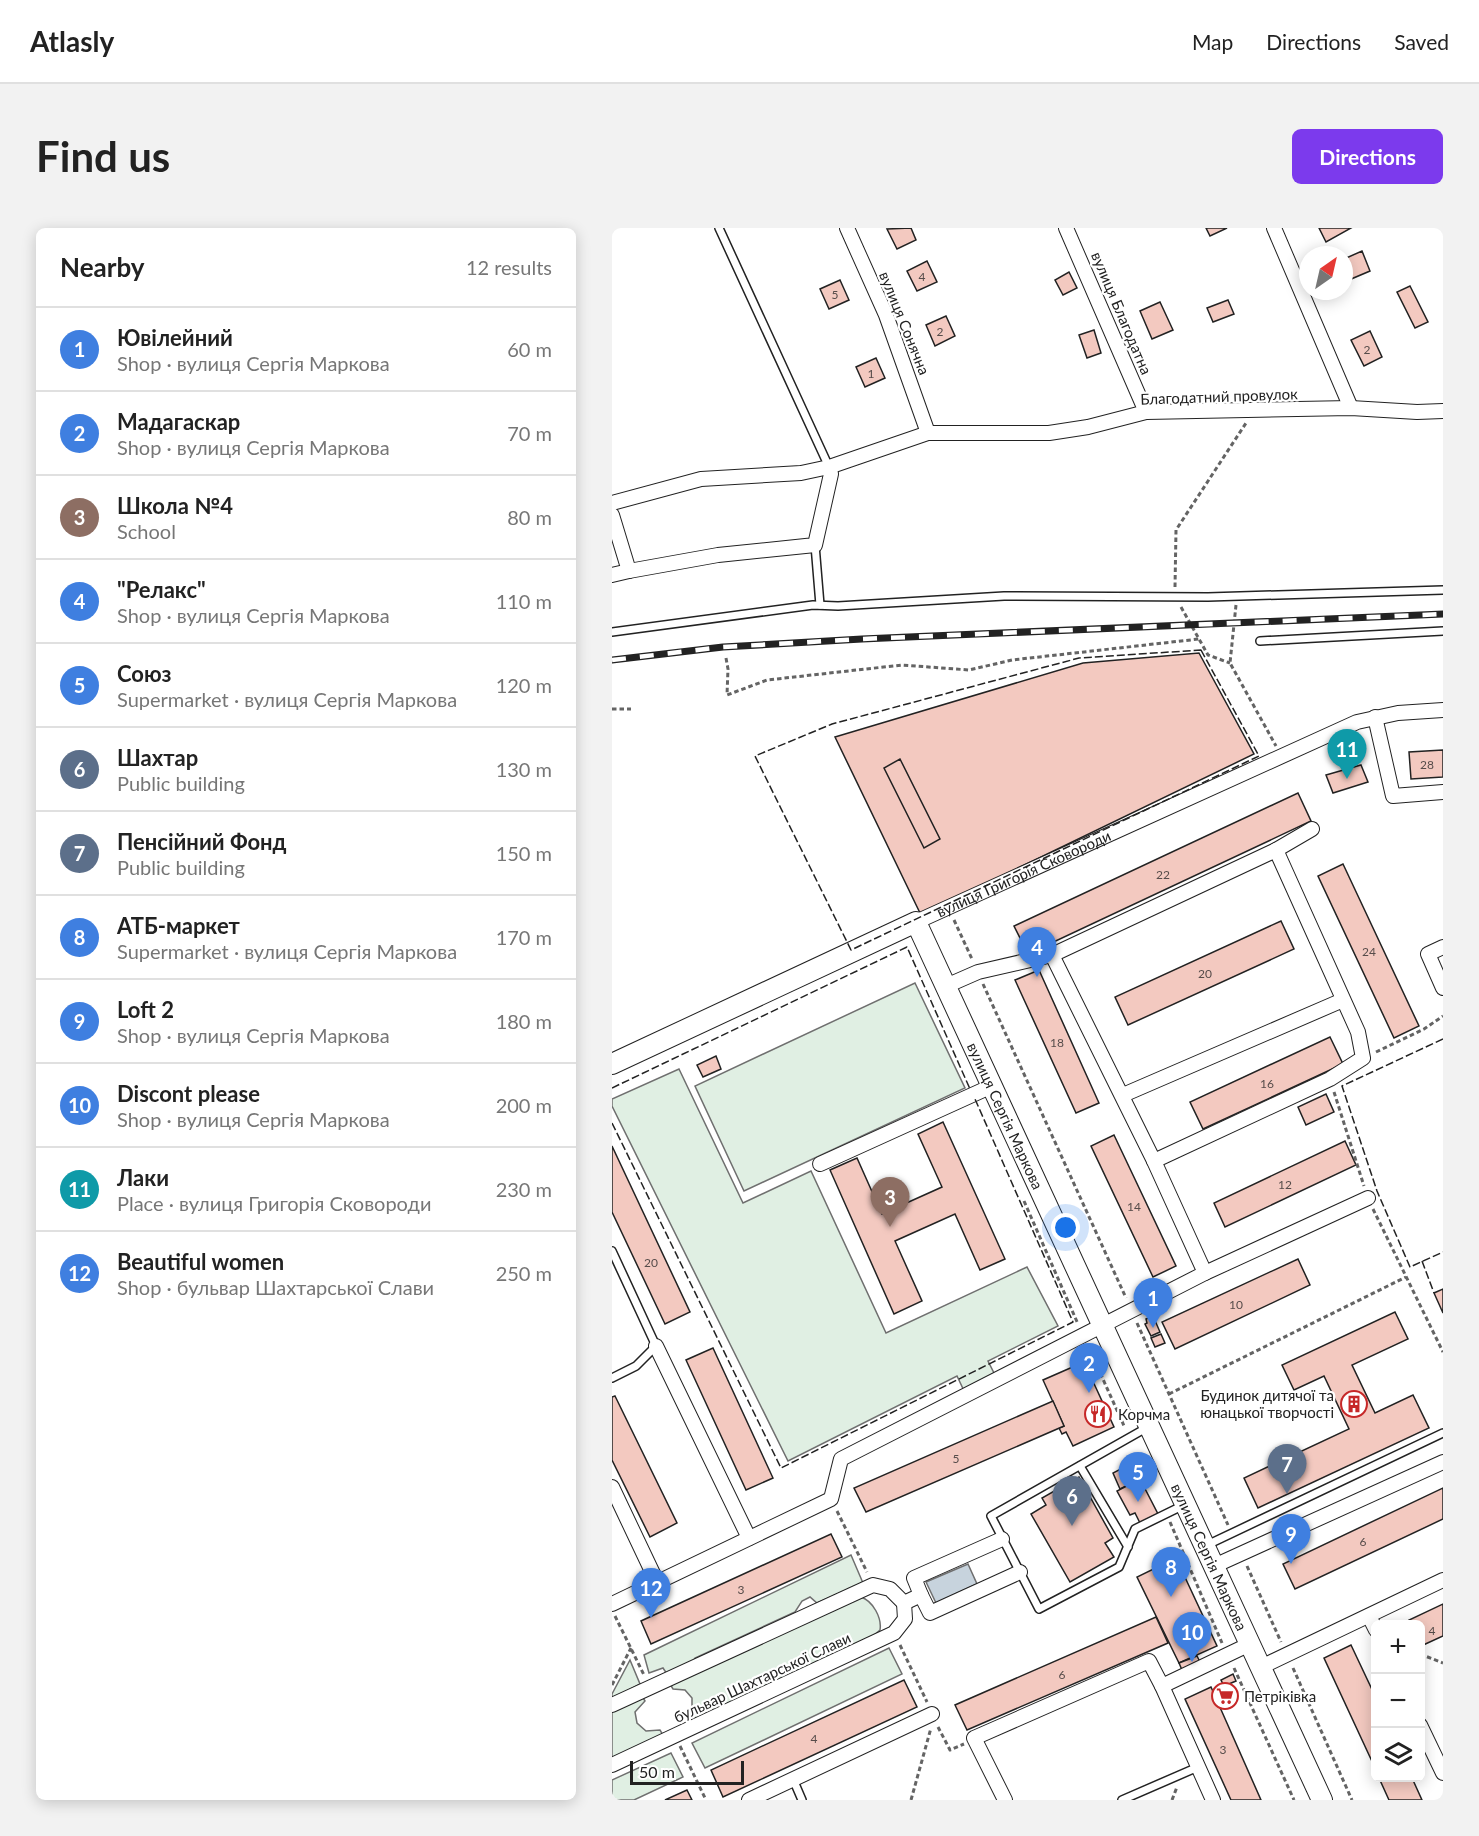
<!DOCTYPE html>
<meta charset="utf-8">
<style>
:root{--surface:#fff;--page:#f2f2f2;--text:#222;--muted:#767676;--line:#e0e0e0;--accent:#7c3aed}
body{margin:0;font-family:Lato,sans-serif;background:var(--page);color:var(--text)}
.controls{position:absolute;right:18px;bottom:18px;display:grid;overflow:hidden;border-radius:9px;box-shadow:0 3px 15px #0003}
.controls button{width:54px;height:54px;display:grid;place-items:center;padding:0;border:0;border-bottom:2px solid var(--line);background:var(--surface);color:var(--text);font:30px sans-serif}
.compass{position:absolute;left:687px;top:18px;width:54px;height:54px;border-radius:50%;background:var(--surface);box-shadow:0 3px 15px #0003;rotate:34deg}
.scale{position:absolute;left:18px;bottom:15px;width:114px;box-sizing:border-box;padding-left:6px;border:3px solid #222;border-top:0;font-size:16px;line-height:21px;white-space:nowrap;color:#222;-webkit-text-stroke:4px #fff;paint-order:stroke}
.you{position:absolute;left:454px;top:1000px;width:21px;height:21px;margin:-15px;border:4px solid #fff;border-radius:50%;background:#1a73e8;box-shadow:0 0 0 9px #1a73e833}
.badge{display:grid;place-items:center;width:39px;height:39px;border-radius:50%;background:var(--accent);color:#fff;font-size:20px;font-weight:700}
.pin{position:absolute;translate:-50% -50px;filter:drop-shadow(0 2px 3px #0008)}
.pin::after{content:'';position:absolute;top:32px;width:21px;height:18px;background:inherit;clip-path:polygon(0 0,100% 0,50% 100%)}
.list{margin:0;padding:0;list-style:none}
h2{display:flex;justify-content:space-between;align-items:center;height:78px;margin:0;padding:0 24px;font-size:26px}
h2 small{font-size:20px;font-weight:400;color:var(--muted)}
.list li{display:grid;grid-template-columns:39px 1fr auto;gap:18px;align-items:center;box-sizing:border-box;height:84px;padding:0 24px;border-top:2px solid var(--line)}
.list b{display:block;font-size:22px;white-space:nowrap}
.list p{margin:0;font-size:20px;white-space:nowrap;color:var(--muted)}
.list em{font-size:20px;font-style:normal;color:var(--muted)}
.icon{flex:none;width:33px;height:33px;fill:none;stroke:currentColor;stroke-width:2;stroke-linecap:round;stroke-linejoin:round}
.map{position:relative;flex:none;width:831px;height:1572px;overflow:hidden;border-radius:9px}
header{display:flex;align-items:center;gap:36px;box-sizing:border-box;height:84px;padding:0 30px;background:var(--surface);border-bottom:2px solid var(--line)}
header strong{font-size:28px}
nav{display:flex;gap:33px;margin-inline-start:auto;font-size:21px}
.intro{display:flex;align-items:center;justify-content:space-between;box-sizing:border-box;height:144px;padding:0 36px}
h1{margin:0;font-size:42px}
.button{padding:15px 27px;border-radius:9px;background:var(--accent);color:#fff;font-size:21px;font-weight:700}
main{display:flex;gap:36px;padding:0 36px}
aside{flex:1;background:var(--surface);border-radius:9px;box-shadow:0 3px 15px #0003}
.map>svg:first-child{display:block}
.green{fill:#e0efe3;stroke:#6f6f6f;stroke-width:1.5}
.water{fill:#c7d3dd;stroke:#6f6f6f;stroke-width:1.5}
.building{fill:#f3c9c0;stroke:#222;stroke-width:1.5}
.lines{fill:none;stroke-linecap:round;stroke-linejoin:round}
.lane-casing{stroke:#222;stroke-width:10}
.street-casing{stroke:#222;stroke-width:16}
.secondary-casing{stroke:#222;stroke-width:22}
.path{stroke:#646464;stroke-width:3;stroke-dasharray:4.5 3;stroke-linecap:butt}
.lane{stroke:#fff;stroke-width:7}
.street{stroke:#fff;stroke-width:14}
.secondary{stroke:#fff;stroke-width:20}
.rail-casing{stroke:#222;stroke-width:7}
.rail{stroke:#fff;stroke-width:4.5;stroke-dasharray:14;stroke-linecap:butt}
.fence{stroke:#222;stroke-width:1.5;stroke-dasharray:8 3;stroke-linecap:butt}
.labels{text-anchor:middle;dominant-baseline:central;stroke-width:4.5;stroke-linejoin:round;paint-order:stroke}
.number-label{font-size:12px;fill:#564c4a}
.street-label{font-size:15px;fill:#222;stroke:#fff}
.poi-label{font-size:15px;fill:#222;stroke:#fff;text-anchor:start}
</style>
<header>
<strong>Atlasly</strong>
<nav><a>Map</a><a>Directions</a><a>Saved</a></nav>
</header>
<div class="intro"><h1>Find us</h1><a class="button">Directions</a></div>
<main>
<aside>
<h2>Nearby<small>12 results</small></h2>
<ul class="list">
<li><span class="badge" style="background:#3f7fe0">1</span><div><b>Ювілейний</b><p>Shop · вулиця Сергія Маркова</p></div><em>60 m</em></li>
<li><span class="badge" style="background:#3f7fe0">2</span><div><b>Мадагаскар</b><p>Shop · вулиця Сергія Маркова</p></div><em>70 m</em></li>
<li><span class="badge" style="background:#8d6e63">3</span><div><b>Школа №4</b><p>School</p></div><em>80 m</em></li>
<li><span class="badge" style="background:#3f7fe0">4</span><div><b>&quot;Релакс&quot;</b><p>Shop · вулиця Сергія Маркова</p></div><em>110 m</em></li>
<li><span class="badge" style="background:#3f7fe0">5</span><div><b>Союз</b><p>Supermarket · вулиця Сергія Маркова</p></div><em>120 m</em></li>
<li><span class="badge" style="background:#5c6f8a">6</span><div><b>Шахтар</b><p>Public building</p></div><em>130 m</em></li>
<li><span class="badge" style="background:#5c6f8a">7</span><div><b>Пенсійний Фонд</b><p>Public building</p></div><em>150 m</em></li>
<li><span class="badge" style="background:#3f7fe0">8</span><div><b>АТБ-маркет</b><p>Supermarket · вулиця Сергія Маркова</p></div><em>170 m</em></li>
<li><span class="badge" style="background:#3f7fe0">9</span><div><b>Loft 2</b><p>Shop · вулиця Сергія Маркова</p></div><em>180 m</em></li>
<li><span class="badge" style="background:#3f7fe0">10</span><div><b>Discont please</b><p>Shop · вулиця Сергія Маркова</p></div><em>200 m</em></li>
<li><span class="badge" style="background:#0f9aa8">11</span><div><b>Лаки</b><p>Place · вулиця Григорія Сковороди</p></div><em>230 m</em></li>
<li><span class="badge" style="background:#3f7fe0">12</span><div><b>Beautiful women</b><p>Shop · бульвар Шахтарської Слави</p></div><em>250 m</em></li>
</ul>
</aside>
<div class="map">
<svg width="831" height="1572" viewBox="0 0 831 1572">
<rect width="100%" height="100%" fill="#fff"/>
<g class="green">
<polygon points="303,755 353,860 132,963 83,858"/>
<polygon points="67,841 131,975 199,943 274,1105 415,1039 446,1098 376,1133 385,1151 354,1167 345,1148 176,1233 0,878 0,871"/>
<polygon points="239,1327 251,1355 205,1375 198,1369 190,1373 183,1384 83,1430 80,1436 55,1446 51,1440 37,1445 32,1427"/>
<path d="M249,1369c12,4 21,21 19,33l-7,6 -184,85 -3,-4 6,-7v-12l-7,-8 -12,-1 -3,-5z"/>
<polygon points="277,1420 290,1446 93,1540 80,1515"/>
<polygon points="18,1432 28,1456 0,1471 0,1466"/>
<polygon points="30,1468 33,1473 23,1484 25,1495 34,1503 48,1502 51,1507 0,1530 0,1482"/>
<polygon points="59,1525 71,1549 22,1572 0,1572 0,1552"/>
</g>
<polygon class="water" points="356,1336 365,1356 324,1375 314,1354"/>
<g class="building">
<polygon points="299,0 304,12 285,21 275,1"/>
<polygon points="594,0 615,0 598,8"/>
<polygon points="707,0 739,0 714,14"/>
<polygon points="750,23 758,43 732,54 732,31"/>
<polygon points="315,33 325,54 305,63 295,43"/>
<polygon points="457,44 465,60 451,67 443,52"/>
<polygon points="228,52 237,72 217,81 208,61"/>
<polygon points="798,58 816,94 803,100 785,64"/>
<polygon points="616,72 622,86 601,94 595,80"/>
<polygon points="548,74 561,102 540,111 528,83"/>
<polygon points="334,88 343,108 323,118 314,97"/>
<polygon points="482,102 489,125 475,130 467,107"/>
<polygon points="758,103 770,129 752,138 739,112"/>
<polygon points="264,130 273,150 253,159 244,139"/>
<polygon points="587,425 642,526 309,687 223,509 471,435"/>
<polygon points="831,522 831,549 799,551 797,524"/>
<polygon points="288,531 328,611 312,620 272,540"/>
<polygon points="749,537 756,554 721,565 714,547"/>
<polygon points="686,565 699,593 416,726 402,698"/>
<polygon points="731,636 807,798 782,810 706,648"/>
<polygon points="669,693 682,721 516,797 503,769"/>
<polygon points="427,742 487,875 464,885 403,752"/>
<polygon points="718,809 731,836 591,901 578,874"/>
<polygon points="104,828 109,841 91,849 85,837"/>
<polygon points="714,866 722,884 694,897 686,879"/>
<polygon points="331,894 393,1031 368,1042 343,986 283,1013 310,1073 282,1086 218,942 245,930 270,986 330,959 306,906"/>
<polygon points="502,907 564,1038 541,1049 479,918"/>
<polygon points="733,913 744,937 613,999 602,975"/>
<polygon points="0,918 78,1084 53,1096 0,984"/>
<polygon points="686,1031 698,1057 563,1121 550,1094"/>
<polygon points="831,1061 831,1085 822,1065"/>
<polygon points="783,1084 796,1111 740,1137 763,1185 801,1167 817,1200 646,1280 632,1250 737,1201 712,1148 682,1162 670,1137"/>
<polygon points="541,1088 548,1104 539,1108 533,1096 535,1095 534,1091"/>
<polygon points="549,1106 553,1115 543,1119 539,1110"/>
<polygon points="101,1120 161,1250 134,1262 74,1132"/>
<polygon points="472,1134 502,1199 461,1218 454,1204 450,1206 447,1200 452,1198 431,1152"/>
<polygon points="3,1168 65,1295 38,1309 0,1232 0,1169"/>
<polygon points="441,1173 452,1198 254,1284 242,1260"/>
<polygon points="520,1235 528,1251 508,1261 501,1245"/>
<polygon points="467,1249 501,1310 493,1315 502,1329 458,1354 419,1286 434,1277 430,1270"/>
<polygon points="528,1251 546,1286 528,1295 523,1285 518,1287 505,1263"/>
<polygon points="831,1260 831,1291 683,1361 671,1336"/>
<polygon points="219,1306 230,1329 39,1416 29,1393"/>
<polygon points="564,1330 605,1418 567,1435 525,1349"/>
<polygon points="831,1376 831,1408 809,1418 808,1396 799,1396 797,1392"/>
<polygon points="544,1389 556,1415 355,1502 343,1477"/>
<polygon points="739,1417 764,1470 764,1542 712,1430"/>
<polygon points="585,1428 588,1434 570,1442 567,1435"/>
<polygon points="621,1446 624,1453 612,1458 609,1452"/>
<polygon points="292,1452 305,1479 111,1569 99,1542"/>
<polygon points="619,1458 623,1467 618,1469 622,1475 611,1480 604,1465"/>
<polygon points="599,1459 649,1572 619,1572 573,1471"/>
<polygon points="767,1550 800,1550 810,1572 777,1572"/>
<polygon points="75,1562 80,1572 53,1572"/>
</g>
<g class="lines">
<defs>
<g id="lane">
<polyline points="107,0 217,239"/>
<polyline points="203,317 208,377"/>
<polyline points="0,404 201,377 226,378 392,368 596,369 831,362"/>
<polyline points="648,413 831,403"/>
<polyline points="0,1023 44,1118 24,1138 0,1150"/>
<polyline points="536,1199 379,1288 427,1381 507,1339 523,1301 572,1277"/>
<polyline points="468,1238 516,1319"/>
<polyline points="595,1317 831,1205"/>
<polyline points="181,1551 190,1572"/>
<polyline points="510,1572 586,1539"/>
</g>
<g id="street">
<polyline points="235,0 274,87 316,205"/>
<polyline points="454,0 534,184"/>
<polyline points="662,0 739,180"/>
<polyline points="0,275 89,251 189,245 217,239 316,205 437,205 476,199 534,184 739,180 805,184 831,183"/>
<polyline points="0,287 17,343 0,347"/>
<polyline points="17,343 106,327 203,317 219,246 217,239"/>
<polyline points="763,489 781,568 831,564"/>
<path id="s1" d="M304,694l441,-200 41,-9 45,-3"/>
<polyline points="831,719 816,726 831,760"/>
<polyline points="440,727 542,933"/>
<polyline points="334,758 366,744 440,727 664,622 700,601"/>
<polyline points="511,867 731,772"/>
<polyline points="208,936 380,858"/>
<polyline points="593,1045 756,970"/>
<polyline points="44,1118 137,1310"/>
<polyline points="0,1259 45,1354"/>
<polyline points="602,1338 831,1234"/>
<polyline points="309,1367 318,1385 408,1344"/>
<polyline points="0,1376 219,1271 229,1231 593,1045 542,933 718,851 751,830 746,804 664,622"/>
<polyline points="757,1388 764,1402"/>
<polyline points="649,1439 831,1352"/>
<polyline points="0,1477 261,1357 278,1361 292,1375 309,1367 302,1350 390,1311"/>
<polyline points="808,1497 831,1545"/>
<polyline points="0,1537 282,1405 293,1391 292,1375"/>
<polyline points="137,1572 320,1486"/>
<polyline points="393,1572 362,1510 537,1433 550,1458"/>
<polyline points="601,1572 550,1458 638,1416"/>
</g>
<g id="secondary">
<path id="s2" d="M0,836l304,-142 406,878"/>
</g>
</defs>
<use href="#lane" class="lane-casing"/>
<use href="#street" class="street-casing"/>
<use href="#secondary" class="secondary-casing"/>
<g class="path">
<polyline points="563,359 564,302 634,195"/>
<polyline points="624,377 618,435 664,518"/>
<polyline points="569,379 596,427 618,435"/>
<polyline points="114,430 116,441 115,467 155,452 290,437 357,442 400,432 587,411"/>
<polyline points="0,481 19,481"/>
<polyline points="342,692 360,731"/>
<polyline points="371,756 514,1070"/>
<polyline points="764,824 812,801 831,788"/>
<polyline points="722,864 752,958"/>
<polyline points="412,973 466,1096"/>
<polyline points="761,981 831,1124"/>
<polyline points="525,1095 616,1297"/>
<polyline points="476,1118 513,1200"/>
<polyline points="557,1166 794,1049"/>
<polyline points="225,1283 255,1344"/>
<polyline points="558,1294 610,1415"/>
<polyline points="635,1338 669,1414"/>
<polyline points="3,1388 32,1447"/>
<polyline points="288,1417 315,1474"/>
<polyline points="808,1426 831,1435"/>
<polyline points="622,1440 682,1572"/>
<polyline points="681,1440 740,1572"/>
<polyline points="0,1457 19,1420"/>
<polyline points="326,1499 338,1522 352,1516"/>
<polyline points="68,1518 94,1572"/>
<polyline points="299,1572 319,1500"/>
<polyline points="560,1572 565,1559"/>
</g>
<use href="#lane" class="lane"/>
<use href="#street" class="street"/>
<use href="#secondary" class="secondary"/>
<defs>
<polyline id="rail" points="0,432 111,419 250,411 831,386"/>
</defs>
<use href="#rail" class="rail-casing"/>
<use href="#rail" class="rail"/>
<g class="fence">
<polygon points="589,422 647,528 239,722 143,528 220,496 467,430"/>
<polyline points="831,811 730,858 765,963 798,1039 831,1024"/>
<polyline points="0,860 295,719 358,861"/>
<polyline points="0,895 169,1240 461,1094 363,871"/>
<polyline points="810,1033 822,1065"/>
</g>
</g>
<defs>
<symbol id="building-ring" viewBox="-11 -11 22 22"><circle r="9.5" fill="#fff" stroke="#c62828" stroke-width="1.5"/><path d="M-4-6H4V6H1V3H-1V6H-4ZM-2.5-4.3h1.7v1.8h-1.7ZM.8-4.3h1.7v1.8H.8ZM-2.5-1h1.7V.8h-1.7ZM.8-1h1.7V.8H.8Z" fill="#c62828"/></symbol>
<symbol id="restaurant-ring" viewBox="-11 -11 22 22"><circle r="9.5" fill="#fff" stroke="#c62828" stroke-width="1.5"/><path d="M-5-6h1v4h1v-4h1v4h1v-4h1v5L-1.5 .5V6h-2V.5L-5-1ZM5-6V6H3V1.5H1.5Q1.5-4 5-6Z" fill="#c62828"/></symbol>
<symbol id="supermarket-ring" viewBox="-11 -11 22 22"><circle r="9.5" fill="#fff" stroke="#c62828" stroke-width="1.5"/><path d="M-6-5.5h2.5l.6 2H6L4.5 2H-2.5L-4.4-4H-6ZM-1.5 3.2a1.3 1.3 0 1 0 .1 0ZM3 3.2a1.3 1.3 0 1 0 .1 0Z" fill="#c62828"/></symbol>
</defs>
<g fill-rule="evenodd">
<use href="#building-ring" x="727" y="1161" width="30" height="30"/>
<use href="#restaurant-ring" x="471" y="1171" width="30" height="30"/>
<use href="#supermarket-ring" x="598" y="1453" width="30" height="30"/>
</g>
<g class="labels">
<g class="number-label">
<text x="310" y="48">4</text>
<text x="223" y="66">5</text>
<text x="328" y="103">2</text>
<text x="755" y="121">2</text>
<text x="259" y="145">1</text>
<text x="815" y="536">28</text>
<text x="551" y="646">22</text>
<text x="757" y="723">24</text>
<text x="593" y="745">20</text>
<text x="445" y="814">18</text>
<text x="655" y="855">16</text>
<text x="673" y="956">12</text>
<text x="522" y="978">14</text>
<text x="39" y="1034">20</text>
<text x="624" y="1076">10</text>
<text x="344" y="1230">5</text>
<text x="751" y="1313">6</text>
<text x="129" y="1361">3</text>
<text x="820" y="1402">4</text>
<text x="450" y="1446">6</text>
<text x="202" y="1510">4</text>
<text x="611" y="1521">3</text>
</g>
<g class="street-label">
<text transform="translate(510 85) rotate(67)">вулиця Благодатна</text>
<text transform="translate(293 95) rotate(68)">вулиця Сонячна</text>
<text transform="translate(607 168) rotate(-2)">Благодатний провулок</text>
<text stroke="none"><textPath href="#s1" startOffset="118">вулиця Григорія Сковороди</textPath></text>
<text stroke="none"><textPath href="#s2" startOffset="549">вулиця Сергія Маркова</textPath></text>
<text stroke="none"><textPath href="#s2" startOffset="1035">вулиця Сергія Маркова</textPath></text>
<text transform="translate(150 1449) rotate(-25)">бульвар Шахтарської Слави</text>
</g>
<g class="poi-label">
<text x="722" y="1167" text-anchor="end">Будинок дитячої та<tspan x="722" dy="17">юнацької творчості</tspan></text>
<text x="506" y="1186">Корчма</text>
<text x="632" y="1468">Петріківка</text>
</g>
</g>
</svg>
<div class="controls">
<button>+</button>
<button>−</button>
<button><svg class="icon" aria-label="layers" viewBox="0 0 24 24"><path d="M12 4l9 5-9 5-9-5zM3 14l9 5 9-5"/></svg></button>
</div>
<svg class="compass" viewBox="-18 -18 36 36"><path d="M0-13l5 13h-10z" fill="#e53935"/><path d="M0 13l5-13h-10z" fill="#767676"/></svg>
<div class="scale">50 m</div>
<div class="you"></div>
<div class="pin badge" style="left:541px;top:1100px;background:#3f7fe0">1</div>
<div class="pin badge" style="left:477px;top:1165px;background:#3f7fe0">2</div>
<div class="pin badge" style="left:278px;top:999px;background:#8d6e63">3</div>
<div class="pin badge" style="left:425px;top:749px;background:#3f7fe0">4</div>
<div class="pin badge" style="left:526px;top:1274px;background:#3f7fe0">5</div>
<div class="pin badge" style="left:460px;top:1298px;background:#5c6f8a">6</div>
<div class="pin badge" style="left:675px;top:1266px;background:#5c6f8a">7</div>
<div class="pin badge" style="left:559px;top:1369px;background:#3f7fe0">8</div>
<div class="pin badge" style="left:679px;top:1336px;background:#3f7fe0">9</div>
<div class="pin badge" style="left:580px;top:1434px;background:#3f7fe0">10</div>
<div class="pin badge" style="left:735px;top:551px;background:#0f9aa8">11</div>
<div class="pin badge" style="left:39px;top:1390px;background:#3f7fe0">12</div>
</div>
</main>
